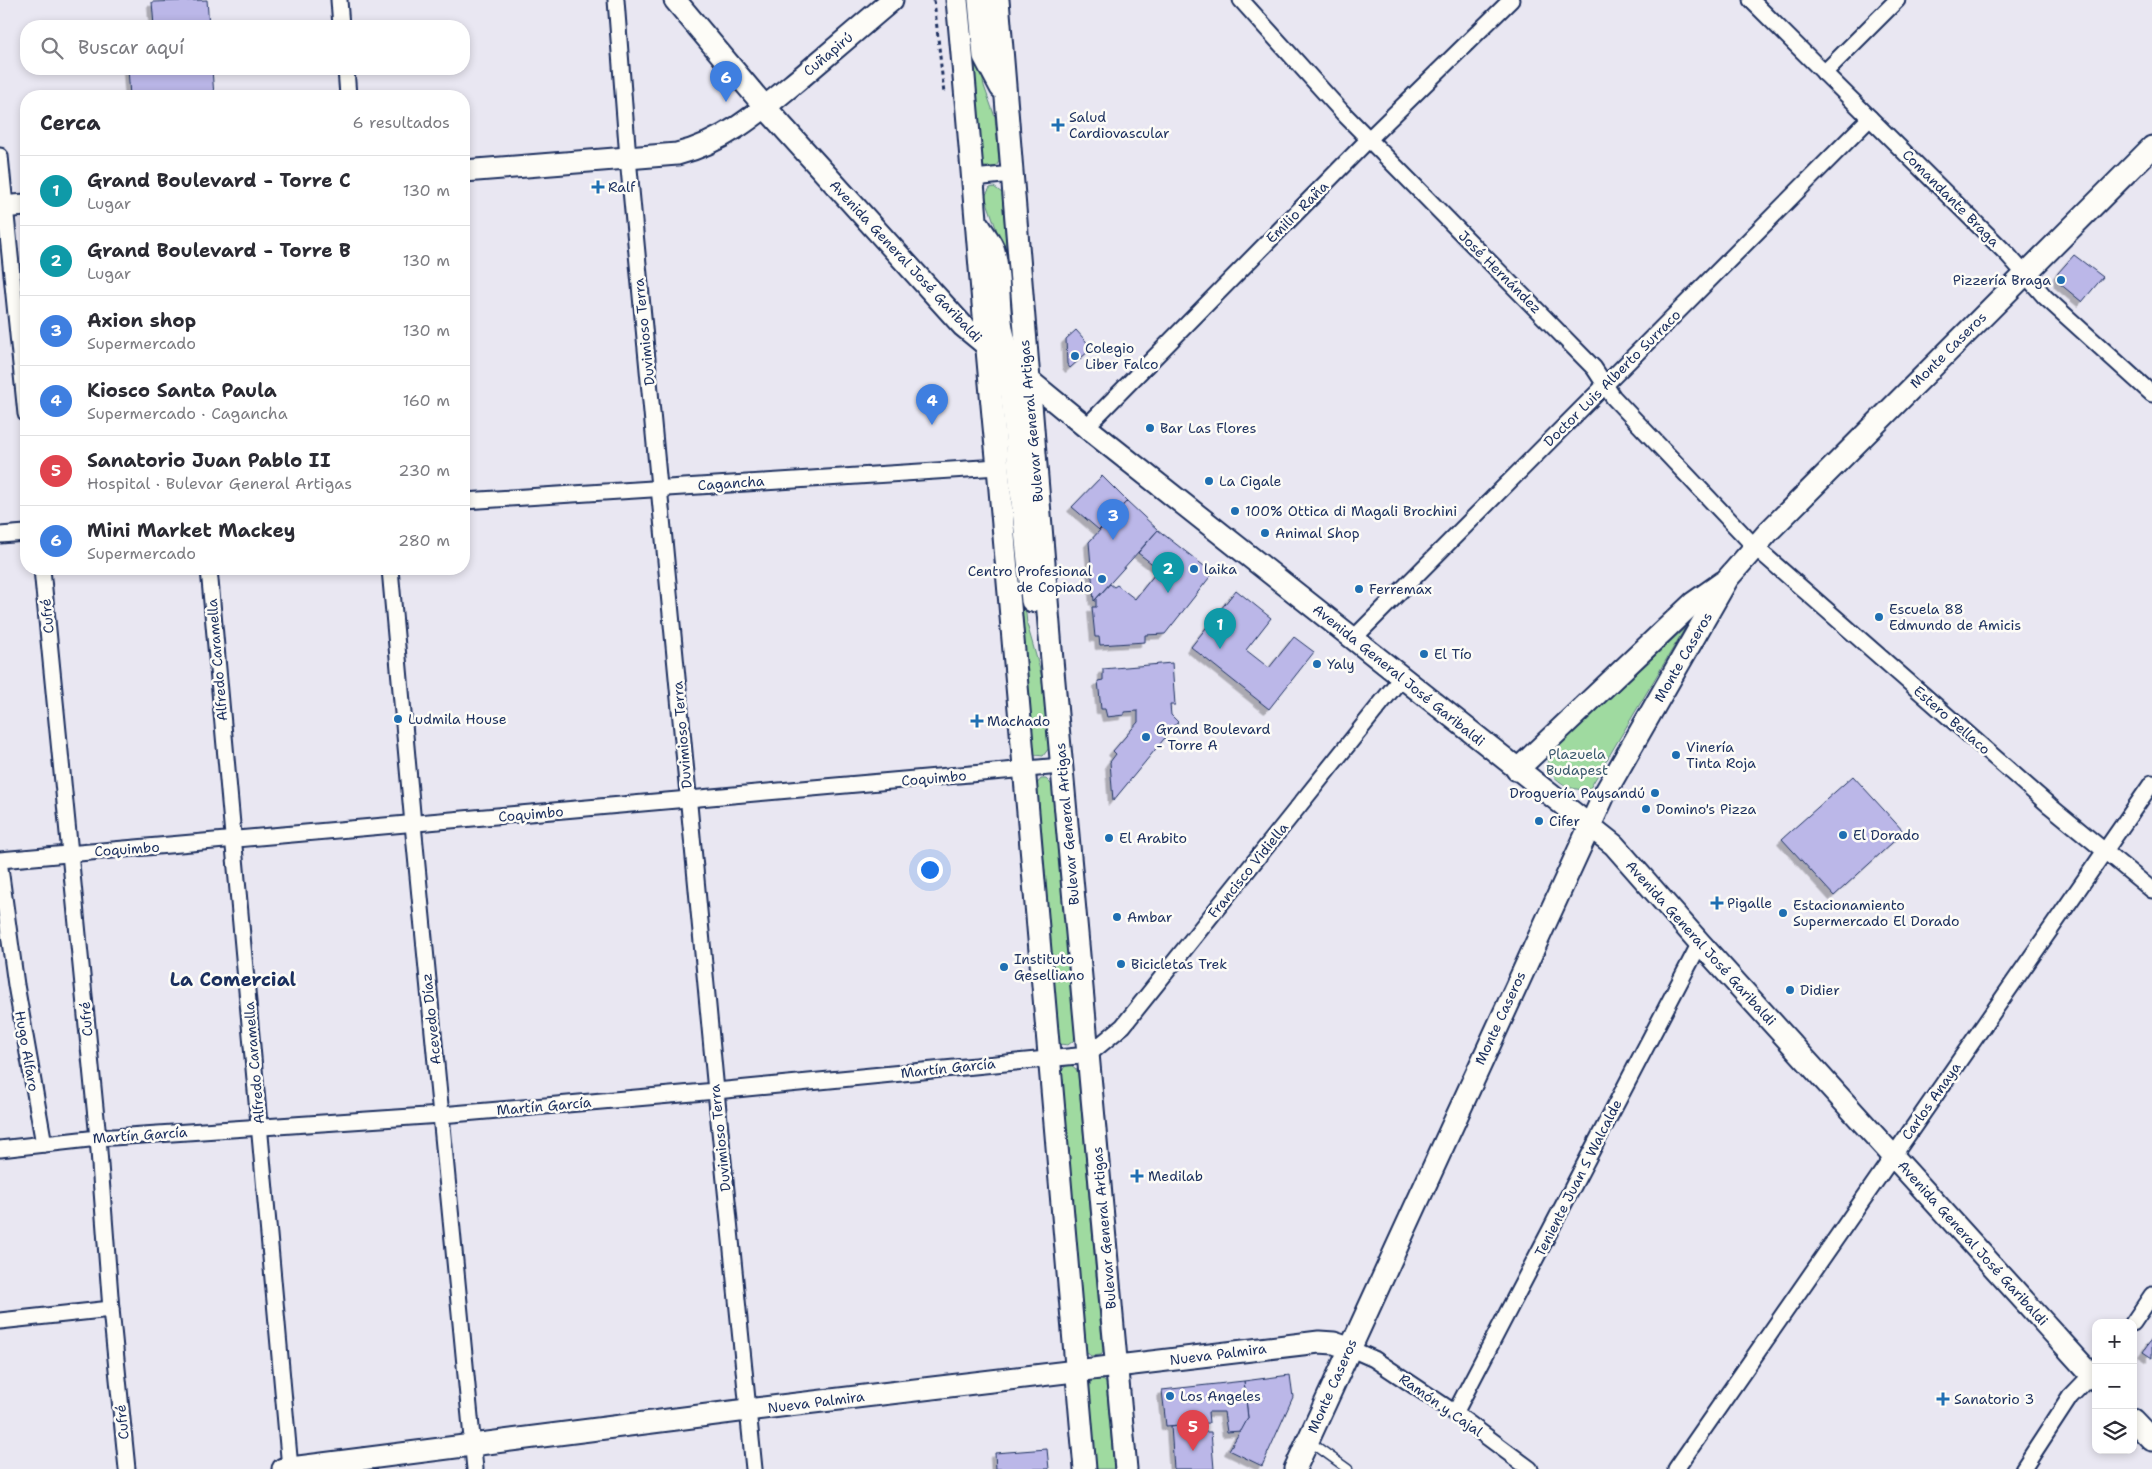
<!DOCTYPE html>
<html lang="es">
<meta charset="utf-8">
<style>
:root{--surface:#fff;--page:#f7f7f7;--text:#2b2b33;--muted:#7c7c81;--line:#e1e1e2;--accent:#1f6fb2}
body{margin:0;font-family:"Shantell Sans",sans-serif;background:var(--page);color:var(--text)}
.controls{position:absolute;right:15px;bottom:15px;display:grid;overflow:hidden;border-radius:10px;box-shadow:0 2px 8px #0003}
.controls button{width:45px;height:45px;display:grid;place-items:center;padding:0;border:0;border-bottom:1px solid var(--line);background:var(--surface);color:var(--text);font:25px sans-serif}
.you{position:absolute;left:929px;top:869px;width:18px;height:18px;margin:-12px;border:4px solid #fff;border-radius:50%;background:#1a73e8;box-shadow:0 0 0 8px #1a73e833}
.badge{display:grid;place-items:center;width:32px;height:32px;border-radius:50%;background:var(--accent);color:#fff;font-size:16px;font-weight:700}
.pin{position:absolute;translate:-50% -41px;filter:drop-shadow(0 1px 2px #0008)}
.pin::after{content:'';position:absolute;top:26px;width:18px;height:15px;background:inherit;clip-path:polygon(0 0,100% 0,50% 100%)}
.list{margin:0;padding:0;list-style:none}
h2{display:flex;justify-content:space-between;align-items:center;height:65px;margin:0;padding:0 20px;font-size:21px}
h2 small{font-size:16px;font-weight:400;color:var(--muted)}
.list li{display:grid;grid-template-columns:32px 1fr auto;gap:15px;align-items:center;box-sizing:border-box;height:70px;padding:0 20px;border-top:1px solid var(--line)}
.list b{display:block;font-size:19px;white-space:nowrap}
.list p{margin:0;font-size:16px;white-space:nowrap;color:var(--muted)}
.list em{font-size:16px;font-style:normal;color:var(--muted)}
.icon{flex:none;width:28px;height:28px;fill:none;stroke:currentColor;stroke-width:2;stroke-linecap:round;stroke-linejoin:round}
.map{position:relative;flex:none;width:2152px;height:1469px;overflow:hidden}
.search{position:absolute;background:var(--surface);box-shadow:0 2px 8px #0003;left:20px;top:20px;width:450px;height:55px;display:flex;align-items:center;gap:12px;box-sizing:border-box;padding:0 18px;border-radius:20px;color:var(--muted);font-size:19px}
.panel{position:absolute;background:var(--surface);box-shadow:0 2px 8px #0003;left:20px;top:90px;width:450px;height:485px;border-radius:20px}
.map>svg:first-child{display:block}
.green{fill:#9fdaa0;stroke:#5d847f}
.building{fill:#bbb7e8;stroke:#1b2f5e;filter:url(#shadow)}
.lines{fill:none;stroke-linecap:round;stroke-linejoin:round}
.lane-casing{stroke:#1b2f5e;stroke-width:11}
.street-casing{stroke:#1b2f5e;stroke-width:19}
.secondary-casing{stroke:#1b2f5e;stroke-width:25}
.path{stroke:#1b2f5e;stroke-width:3;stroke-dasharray:4 4;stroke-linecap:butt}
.lane{stroke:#fdfcf7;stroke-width:8}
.street{stroke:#fdfcf7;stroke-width:15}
.secondary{stroke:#fdfcf7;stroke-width:21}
.poi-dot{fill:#1f6fb2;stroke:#fdfcf7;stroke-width:2}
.labels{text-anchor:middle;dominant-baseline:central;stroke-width:5;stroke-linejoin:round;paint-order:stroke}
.street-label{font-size:14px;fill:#1b2f5e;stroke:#fdfcf7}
.poi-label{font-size:14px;fill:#1b2f5e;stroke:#fdfcf7;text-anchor:start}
.park-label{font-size:14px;fill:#3c5a6e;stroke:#fdfcf7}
.district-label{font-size:19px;font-weight:bold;fill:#1b2f5e;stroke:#fdfcf7}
</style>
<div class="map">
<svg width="2152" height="1469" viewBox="0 0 2152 1469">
<defs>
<filter id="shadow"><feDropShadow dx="-4.5" dy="4.5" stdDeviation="0" flood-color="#0004"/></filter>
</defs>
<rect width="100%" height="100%" fill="#e9e7f2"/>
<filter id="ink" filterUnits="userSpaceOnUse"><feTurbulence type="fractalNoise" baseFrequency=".02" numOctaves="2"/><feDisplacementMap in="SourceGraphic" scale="10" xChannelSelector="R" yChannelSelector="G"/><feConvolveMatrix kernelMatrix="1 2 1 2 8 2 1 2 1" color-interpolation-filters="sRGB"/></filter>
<g filter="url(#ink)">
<g class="green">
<polygon points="968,0 973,0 978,54 984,86 995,117 999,161 996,167 984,167 982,164"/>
<polygon points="994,187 1002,193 1014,338 996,228 985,196 990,188"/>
<polygon points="1003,384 1027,624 1044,684 1049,748 1043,756 1035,755 1032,753"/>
<path d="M1685,628l-95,160c-19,5 -31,-5 -43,-19l1,-13z"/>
<polygon points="1041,779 1046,779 1052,785 1075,1037 1073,1041 1068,1045 1060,1044 1058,1038 1036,785"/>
<polygon points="1071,1065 1076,1069 1078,1074 1103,1352 1101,1355 1091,1356 1086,1352 1061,1073 1065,1066"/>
<polygon points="1094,1379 1100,1379 1106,1382 1114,1469 1096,1469 1089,1389 1091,1381"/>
</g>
<g class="building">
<polygon points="207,0 209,26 154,26 152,2"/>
<polygon points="128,69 212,69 214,96 130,96"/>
<polygon points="2074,255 2103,277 2082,302 2059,283 2058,273"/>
<polygon points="1076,330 1092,348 1070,368 1067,364 1066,339"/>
<polygon points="1102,476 1127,501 1099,530 1072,507"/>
<polygon points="1127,501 1158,530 1094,601 1089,542"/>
<polygon points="1158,530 1213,573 1165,634 1145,635 1145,642 1100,645 1099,637 1095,637 1092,607 1096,607 1096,599 1110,584 1114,587 1117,585 1135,599 1159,569 1138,553"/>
<polygon points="1236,590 1271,618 1246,650 1269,668 1294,637 1314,652 1269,709 1191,647"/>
<polygon points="1172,663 1175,705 1170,705 1171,715 1178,722 1113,801 1110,762 1116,754 1113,751 1138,722 1138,711 1124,712 1124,715 1107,717 1105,709 1101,709 1098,681 1103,680 1103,669"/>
<polygon points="1853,776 1904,832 1834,896 1782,839"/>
<polygon points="2152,1339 2152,1358 2143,1352"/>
<polygon points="1290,1375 1293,1397 1262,1466 1229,1450 1248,1418 1244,1381"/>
<polygon points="1244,1381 1248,1418 1241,1431 1227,1432 1224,1412 1208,1412 1209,1423 1166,1426 1162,1390"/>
<polygon points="1201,1423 1202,1432 1211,1432 1214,1469 1174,1469 1171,1426"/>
<polygon points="1047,1449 1049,1469 996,1469 995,1453"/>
</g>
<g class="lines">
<defs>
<polyline id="lane" points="1309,1441 1348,1469"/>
<g id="street">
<polyline points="339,0 341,26"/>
<polyline points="616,0 628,158 716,1091 754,1469"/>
<polyline points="1241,0 1343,113 1594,368 1613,397 1755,547 2050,806 2152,890"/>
<polyline points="1751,0 2008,255 2045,297 2152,394"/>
<polyline points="346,69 348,96"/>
<polyline points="1824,73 1897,0"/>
<polyline points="0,156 26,414"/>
<polyline points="974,178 1012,174"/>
<polyline points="1086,427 1369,139 1511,0"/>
<polyline points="464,501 998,467"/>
<polyline points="0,535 26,533"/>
<polyline points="42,569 98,1138 111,1309 127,1469"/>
<polyline points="209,569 290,1468"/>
<polyline points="390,569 413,824 475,1469"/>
<polyline points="1354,638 1870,118"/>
<polyline points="0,860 1061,766"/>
<polyline points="0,868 16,985 44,1144"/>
<polyline points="0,1149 98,1138 441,1115 716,1091 1088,1055 1123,1026 1402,677"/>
<polyline points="0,1321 111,1309"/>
<polyline points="2133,1323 2152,1295"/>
<polyline points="1349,1348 1374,1359 1455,1413 1530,1469"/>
<polyline points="1455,1413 1700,943"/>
<polyline points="1676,1469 2152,783"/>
<polyline points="2023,1469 2070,1397 2096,1370"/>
</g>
<g id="secondary">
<polyline points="675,0 765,107 963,326 1086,427 1614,845 1700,943 2096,1380"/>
<path d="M957,0c15,155 25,311 41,467l87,1002"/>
<polyline points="979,0 984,56 1001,88"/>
<polyline points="998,0 1051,649 1126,1469"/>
<path d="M464,171l213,-17c52,-13 88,-47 128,-80 29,-25 58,-49 87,-74"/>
<polyline points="0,207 26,205"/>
<path d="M980,227c4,7 12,16 14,24 10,38 -2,80 23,115"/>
<polyline points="995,359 1004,371 1011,389 1032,601"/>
<polyline points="1517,770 1693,603 1723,582"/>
<polyline points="2133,1420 2152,1440"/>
<polyline points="283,1469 747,1410 1319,1342 1334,1343 1349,1348"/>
<polyline points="1295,1469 1605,793 1728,578 1770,530 2152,147"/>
</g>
</defs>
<use href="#lane" class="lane-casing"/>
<use href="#street" class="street-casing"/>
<use href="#secondary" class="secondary-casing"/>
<polyline class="path" points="934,0 944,94"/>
<use href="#lane" class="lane"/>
<use href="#street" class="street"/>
<use href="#secondary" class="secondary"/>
</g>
</g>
<g class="poi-dot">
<path d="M1055.5 117.5h5v5h5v5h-5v5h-5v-5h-5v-5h5z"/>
<path d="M595.5 179.5h5v5h5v5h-5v5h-5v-5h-5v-5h5z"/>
<circle cx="2061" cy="280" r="5"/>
<circle cx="1075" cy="356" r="5"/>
<circle cx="1150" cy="428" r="5"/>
<circle cx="1209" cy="481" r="5"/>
<circle cx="1235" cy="511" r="5"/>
<circle cx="1265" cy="533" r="5"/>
<circle cx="1194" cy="569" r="5"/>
<circle cx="1102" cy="579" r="5"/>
<circle cx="1359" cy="589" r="5"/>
<circle cx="1879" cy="617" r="5"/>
<circle cx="1424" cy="654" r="5"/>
<circle cx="1317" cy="664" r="5"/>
<circle cx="398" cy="719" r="5"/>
<path d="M974.5 713.5h5v5h5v5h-5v5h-5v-5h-5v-5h5z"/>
<circle cx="1146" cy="737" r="5"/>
<circle cx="1676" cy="755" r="5"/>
<circle cx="1655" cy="793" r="5"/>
<circle cx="1646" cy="809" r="5"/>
<circle cx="1539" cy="821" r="5"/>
<circle cx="1843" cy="835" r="5"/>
<circle cx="1109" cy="838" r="5"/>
<path d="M1714.5 895.5h5v5h5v5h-5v5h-5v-5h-5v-5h5z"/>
<circle cx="1783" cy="913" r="5"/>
<circle cx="1117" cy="917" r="5"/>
<circle cx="1121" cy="964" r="5"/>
<circle cx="1004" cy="967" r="5"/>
<circle cx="1790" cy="990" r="5"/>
<path d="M1134.5 1168.5h5v5h5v5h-5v5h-5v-5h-5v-5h5z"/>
<circle cx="1170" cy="1396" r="5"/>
<path d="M1940.5 1391.5h5v5h5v5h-5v5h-5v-5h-5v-5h5z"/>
</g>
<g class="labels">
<g class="street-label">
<text transform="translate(828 54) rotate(-40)">Cuñapirú</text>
<text transform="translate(1951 198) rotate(45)">Comandante Braga</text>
<text transform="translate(1297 212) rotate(-45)">Emilio Raña</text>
<text transform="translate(906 261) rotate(47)">Avenida General José Garibaldi</text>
<text transform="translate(1500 272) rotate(45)">José Hernández</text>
<text transform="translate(644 332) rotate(-96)">Duvimioso Terra</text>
<text transform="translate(1948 350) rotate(-45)">Monte Caseros</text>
<text transform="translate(1612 378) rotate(-45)">Doctor Luis Alberto Surraco</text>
<text transform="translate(1031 421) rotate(-95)">Bulevar General Artigas</text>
<text transform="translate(731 483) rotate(-4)">Cagancha</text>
<text transform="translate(47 616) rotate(-96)">Cufré</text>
<text transform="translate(1683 657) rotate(-60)">Monte Caseros</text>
<text transform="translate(217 660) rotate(-95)">Alfredo Caramella</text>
<text transform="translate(1399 675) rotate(39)">Avenida General José Garibaldi</text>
<text transform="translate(1952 720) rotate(41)">Estero Bellaco</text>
<text transform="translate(682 735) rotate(-95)">Duvimioso Terra</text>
<text transform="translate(934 778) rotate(-5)">Coquimbo</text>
<text transform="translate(531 814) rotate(-5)">Coquimbo</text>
<text transform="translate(1067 824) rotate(-95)">Bulevar General Artigas</text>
<text transform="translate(127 849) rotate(-4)">Coquimbo</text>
<text transform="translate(1248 870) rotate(-51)">Francisco Vidiella</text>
<text transform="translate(1701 943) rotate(48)">Avenida General José Garibaldi</text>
<text transform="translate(1500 1018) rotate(-65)">Monte Caseros</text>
<text transform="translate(86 1019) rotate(-95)">Cufré</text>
<text transform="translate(431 1019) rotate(-96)">Acevedo Díaz</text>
<text transform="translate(27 1051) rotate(80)">Hugo Alfaro</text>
<text transform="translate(254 1063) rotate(-95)">Alfredo Caramella</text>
<text transform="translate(948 1068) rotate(-6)">Martín García</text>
<text transform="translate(1931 1101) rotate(-55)">Carlos Anaya</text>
<text transform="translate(544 1106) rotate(-5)">Martín García</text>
<text transform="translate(140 1135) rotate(-4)">Martín García</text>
<text transform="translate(720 1138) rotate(-96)">Duvimioso Terra</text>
<text transform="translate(1578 1178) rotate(-63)">Teniente Juan S Walcalde</text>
<text transform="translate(1104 1228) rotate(-95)">Bulevar General Artigas</text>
<text transform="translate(1973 1243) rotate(48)">Avenida General José Garibaldi</text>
<text transform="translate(1218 1354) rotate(-7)">Nueva Palmira</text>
<text transform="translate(1332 1386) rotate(-66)">Monte Caseros</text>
<text transform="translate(816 1402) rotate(-7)">Nueva Palmira</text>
<text transform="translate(1441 1405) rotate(35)">Ramón y Cajal</text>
<text transform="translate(122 1422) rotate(-96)">Cufré</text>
</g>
<g class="poi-label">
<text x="1069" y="117">Salud<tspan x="1069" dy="16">Cardiovascular</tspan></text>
<text x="608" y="187">Ralf</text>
<text x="2051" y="280" text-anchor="end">Pizzería Braga</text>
<text x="1085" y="348">Colegio<tspan x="1085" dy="16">Liber Falco</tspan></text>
<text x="1160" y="428">Bar Las Flores</text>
<text x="1219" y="481">La Cigale</text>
<text x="1245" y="511">100% Ottica di Magali Brochini</text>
<text x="1275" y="533">Animal Shop</text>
<text x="1204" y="569">laika</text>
<text x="1092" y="571" text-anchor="end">Centro Profesional<tspan x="1092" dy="16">de Copiado</tspan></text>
<text x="1369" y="589">Ferremax</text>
<text x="1889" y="609">Escuela 88<tspan x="1889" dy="16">Edmundo de Amicis</tspan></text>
<text x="1434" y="654">El Tío</text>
<text x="1327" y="664">Yaly</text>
<text x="408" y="719">Ludmila House</text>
<text x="987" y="721">Machado</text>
<text x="1156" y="729">Grand Boulevard<tspan x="1156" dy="16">- Torre A</tspan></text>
<text x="1686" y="747">Vinería<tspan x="1686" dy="16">Tinta Roja</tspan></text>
<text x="1645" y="793" text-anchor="end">Droguería Paysandú</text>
<text x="1656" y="809">Domino's Pizza</text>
<text x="1549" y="821">Cifer</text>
<text x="1853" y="835">El Dorado</text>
<text x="1119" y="838">El Arabito</text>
<text x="1727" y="903">Pigalle</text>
<text x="1793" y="905">Estacionamiento<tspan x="1793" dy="16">Supermercado El Dorado</tspan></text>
<text x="1127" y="917">Ambar</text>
<text x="1014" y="959">Instituto<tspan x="1014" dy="16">Geselliano</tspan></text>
<text x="1131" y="964">Bicicletas Trek</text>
<text x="1800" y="990">Didier</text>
<text x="1148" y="1176">Medilab</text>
<text x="1180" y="1396">Los Angeles</text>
<text x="1954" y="1399">Sanatorio 3</text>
</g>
<g class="park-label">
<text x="1577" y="754">Plazuela<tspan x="1577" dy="16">Budapest</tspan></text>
</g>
<g class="district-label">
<text x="233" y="979">La Comercial</text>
</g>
</g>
</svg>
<div class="controls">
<button>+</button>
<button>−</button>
<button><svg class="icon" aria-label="layers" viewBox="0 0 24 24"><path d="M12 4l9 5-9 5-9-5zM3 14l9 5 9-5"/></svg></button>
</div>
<div class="you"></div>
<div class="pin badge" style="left:1220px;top:649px;background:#0f9aa8">1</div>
<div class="pin badge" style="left:1168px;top:593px;background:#0f9aa8">2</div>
<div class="pin badge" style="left:1113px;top:540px;background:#3f7fe0">3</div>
<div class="pin badge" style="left:932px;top:425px;background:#3f7fe0">4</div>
<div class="pin badge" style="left:1193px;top:1451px;background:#e0444e">5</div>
<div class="pin badge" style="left:726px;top:102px;background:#3f7fe0">6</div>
<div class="search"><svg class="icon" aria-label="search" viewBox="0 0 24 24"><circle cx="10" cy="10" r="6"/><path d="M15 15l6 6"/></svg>Buscar aquí</div>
<section class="panel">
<h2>Cerca<small>6 resultados</small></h2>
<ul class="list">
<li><span class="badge" style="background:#0f9aa8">1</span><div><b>Grand Boulevard - Torre C</b><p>Lugar</p></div><em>130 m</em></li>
<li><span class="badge" style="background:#0f9aa8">2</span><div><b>Grand Boulevard - Torre B</b><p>Lugar</p></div><em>130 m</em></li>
<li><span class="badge" style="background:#3f7fe0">3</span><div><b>Axion shop</b><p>Supermercado</p></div><em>130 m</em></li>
<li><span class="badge" style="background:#3f7fe0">4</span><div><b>Kiosco Santa Paula</b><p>Supermercado · Cagancha</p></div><em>160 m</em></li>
<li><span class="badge" style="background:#e0444e">5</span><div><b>Sanatorio Juan Pablo II</b><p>Hospital · Bulevar General Artigas</p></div><em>230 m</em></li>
<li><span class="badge" style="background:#3f7fe0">6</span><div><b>Mini Market Mackey</b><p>Supermercado</p></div><em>280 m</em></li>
</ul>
</section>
</div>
